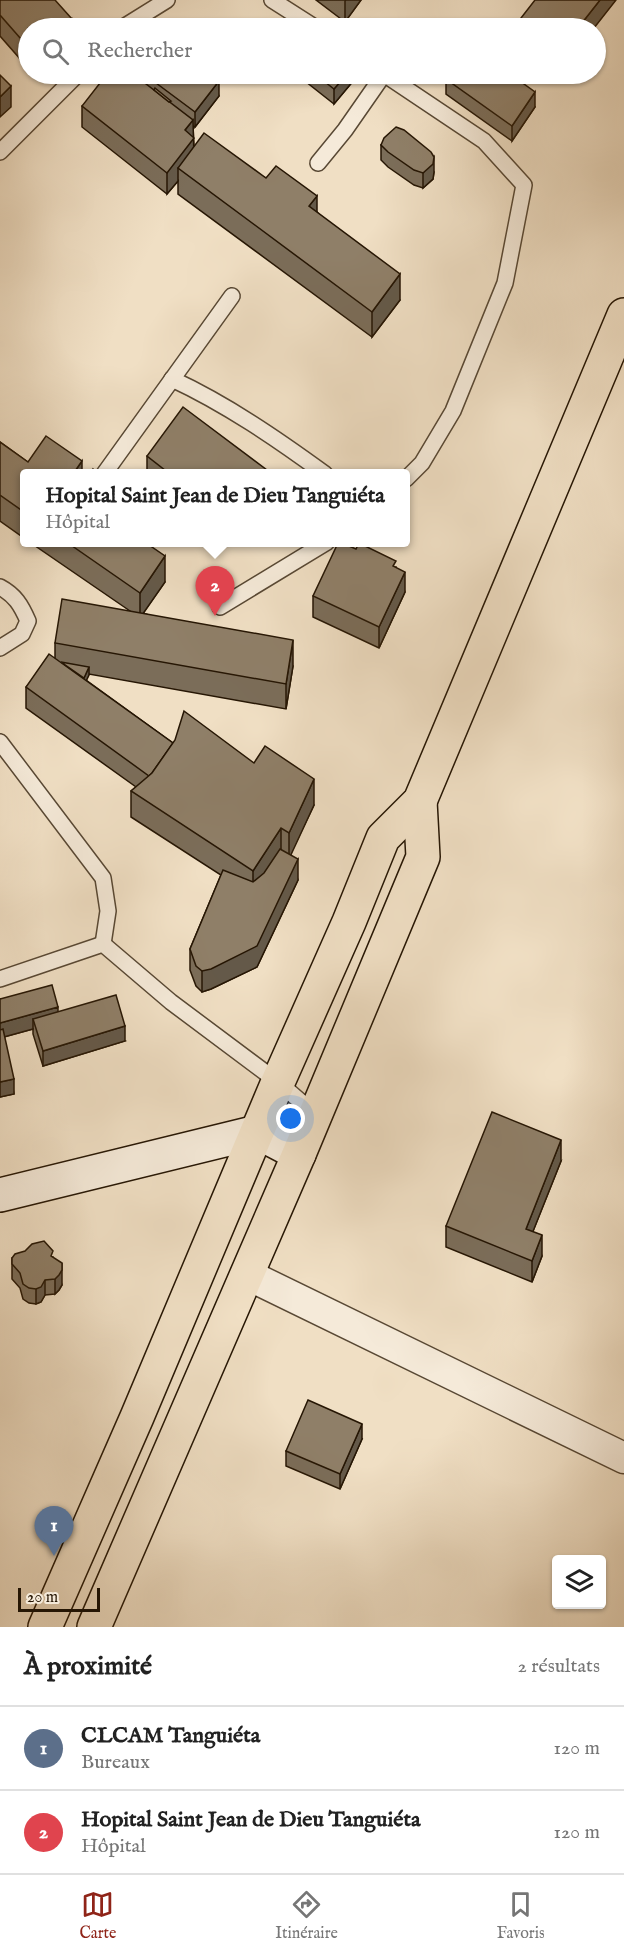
<!DOCTYPE html>
<html lang="fr">
<meta charset="utf-8">
<style>
:root{--surface:#fff;--page:#f6f6f6;--text:#222;--muted:#767676;--line:#e0e0e0;--accent:#8f2418}
body{margin:0;font-family:"IM FELL English",serif;background:var(--page);color:var(--text)}
.controls{position:absolute;right:18px;bottom:18px;display:grid;overflow:hidden;border-radius:6px;box-shadow:0 2px 4px #0004}
.controls button{width:54px;height:54px;display:grid;place-items:center;padding:0;border:0;border-bottom:2px solid var(--line);background:var(--surface);color:var(--text);font:30px sans-serif}
.scale{position:absolute;left:18px;bottom:15px;width:82px;box-sizing:border-box;padding-left:6px;border:3px solid #261604;border-top:0;font-size:16px;line-height:21px;white-space:nowrap;color:#261604;-webkit-text-stroke:4px #f5ead9;paint-order:stroke}
.you{position:absolute;left:291px;top:1119px;width:21px;height:21px;margin:-15px;border:4px solid #fff;border-radius:50%;background:#1a73e8;box-shadow:0 0 0 9px #1a73e833}
.badge{display:grid;place-items:center;width:39px;height:39px;border-radius:50%;background:var(--accent);color:#fff;font-size:20px;font-weight:700}
.pin{position:absolute;translate:-50% -50px;filter:drop-shadow(0 2px 3px #0008)}
.pin::after{content:'';position:absolute;top:32px;width:21px;height:18px;background:inherit;clip-path:polygon(0 0,100% 0,50% 100%)}
.popup{position:absolute;left:20px;top:469px;width:390px;height:78px;box-sizing:border-box;display:grid;place-content:center;border-radius:6px;background:var(--surface);filter:drop-shadow(0 2px 4px #0005);font-size:20px;white-space:nowrap;color:var(--muted)}
.popup b{font-size:22px;color:var(--text)}
.popup::after{content:'';position:absolute;left:50%;top:100%;margin-left:-12px;border:12px solid transparent;border-top-color:var(--surface)}
.list{margin:0;padding:0;list-style:none}
h2{display:flex;justify-content:space-between;align-items:center;height:78px;margin:0;padding:0 24px;font-size:26px}
h2 small{font-size:20px;font-weight:400;color:var(--muted)}
.list li{display:grid;grid-template-columns:39px 1fr auto;gap:18px;align-items:center;box-sizing:border-box;height:84px;padding:0 24px;border-top:2px solid var(--line)}
.list b{display:block;font-size:22px;white-space:nowrap}
.list p{margin:0;font-size:20px;white-space:nowrap;color:var(--muted)}
.list em{font-size:20px;font-style:normal;color:var(--muted)}
.icon{flex:none;width:33px;height:33px;fill:none;stroke:currentColor;stroke-width:2;stroke-linecap:round;stroke-linejoin:round}
.map{position:relative;flex:none;width:624px;height:1627px;overflow:hidden}
.search{position:absolute;background:var(--surface);box-shadow:0 2px 4px #0004;left:18px;right:18px;top:18px;height:66px;display:flex;align-items:center;gap:15px;box-sizing:border-box;padding:0 21px;border-radius:33px;color:var(--muted);font-size:22px}
.sheet{height:246px;background:var(--surface)}
nav{display:flex;justify-content:space-around;align-items:center;box-sizing:border-box;height:84px;border-top:2px solid var(--line);background:var(--surface);font-size:16px;color:var(--muted)}
nav a{display:grid;justify-items:center;gap:3px}
nav .on{color:var(--accent)}
.map>svg:first-child{display:block}
.lines{fill:none;stroke-linecap:round;stroke-linejoin:round}
.service-casing{stroke:#584834;stroke-width:18}
.minor-casing{stroke:#584834;stroke-width:33}
.secondary-casing{stroke:#261604;stroke-width:36}
.trunk-casing{stroke:#261604;stroke-width:36}
.service{stroke:#f5ead9;stroke-width:15}
.minor{stroke:#f5ead9;stroke-width:30}
.secondary{stroke:#f5ead9;stroke-width:33}
.trunk{stroke:#f0dfc4;stroke-width:33}
.wall{fill:#7b6d59;stroke:#261604;stroke-width:1.5}
.shaded-wall{fill:#645949;stroke:#261604;stroke-width:1.5}
.building{fill:#8f7f68;stroke:#261604;stroke-width:1.5}
</style>
<div class="map">
<svg width="624" height="1627" viewBox="0 0 624 1627">
<rect width="100%" height="100%" fill="#f0dfc4"/>
<filter id="stains"><feTurbulence type="fractalNoise" baseFrequency=".00333" numOctaves="4"/><feColorMatrix values="0 0 0 0 .2 0 0 0 0 .09 0 0 0 0 .02 0 0 0 .5 -.17"/></filter>
<radialGradient id="worn" r=".72"><stop offset=".6" stop-color="#630" stop-opacity="0"/><stop offset="1" stop-color="#630" stop-opacity=".3"/></radialGradient>
<g class="lines">
<defs>
<g id="service">
<polyline points="272,0 316,28"/>
<polyline points="122,28 167,0"/>
<polyline points="384,74 484,141 524,185 505,283 453,411 422,463 406,479"/>
<polyline points="0,152 78,74"/>
<polyline points="318,163 345,130 384,74"/>
<path d="M172,379c54,25 105,60 153,95"/>
<polyline points="104,474 232,296"/>
<path d="M0,587c15,8 21,18 28,34l-6,13 -22,14"/>
<polyline points="220,607 327,542"/>
<polyline points="0,742 103,878 108,911 103,944"/>
<polyline points="0,979 103,944 171,1002 278,1082 315,1114"/>
</g>
<polyline id="minor" points="248,1275 624,1458"/>
<polyline id="secondary" points="0,1195 257,1132 299,1154"/>
<g id="trunk">
<polyline points="45,1627 137,1417 278,1082 349,922 383,838 420,801 624,315"/>
<polyline points="94,1627 299,1154 423,857 420,801"/>
</g>
</defs>
<use href="#service" class="service-casing"/>
<use href="#minor" class="minor-casing"/>
<use href="#secondary" class="secondary-casing"/>
<use href="#trunk" class="trunk-casing"/>
<use href="#service" class="service"/>
<use href="#minor" class="minor"/>
<use href="#secondary" class="secondary"/>
<use href="#trunk" class="trunk"/>
</g>
<g class="wall">
<polygon points="0,0 72,28 28,28 28,68 0,36"/>
<polygon points="316,0 361,0 345,22"/>
<polygon points="139,74 209,74 219,96 195,127 193,126 194,146 266,178 317,212 400,300 372,337 178,194 178,181 167,194 82,127 82,106 139,78"/>
<polygon points="296,74 359,74 334,104"/>
<polygon points="548,74 560,74 555,79"/>
<polygon points="446,79 535,107 512,141 446,94"/>
<polygon points="381,145 434,172 433,179 423,188 414,185 388,167 381,160"/>
<polygon points="0,442 28,462 82,474 24,474 24,538 0,521"/>
<polygon points="147,456 271,474 147,474"/>
<polygon points="31,543 146,543 165,582 143,613 293,666 286,709 89,674 86,680 173,743 254,763 314,805 290,855 298,880 257,967 211,989 202,992 196,986 190,970 190,949 221,875 131,817 131,791 136,787 26,708 26,687 55,658 55,643 130,611"/>
<polygon points="396,567 405,592 379,648 313,617 313,596"/>
<polygon points="0,999 58,1012 125,1041 43,1066 33,1034 33,1029 4,1037 14,1094 0,1097"/>
<polygon points="561,1161 533,1231 542,1256 532,1282 446,1247 446,1226"/>
<polygon points="53,1257 62,1285 59,1290 55,1294 45,1295 41,1302 36,1304 29,1303 23,1299 20,1288 12,1279 12,1258"/>
<polygon points="362,1439 340,1489 286,1466 286,1451"/>
</g>
<g class="shaded-wall">
<polygon points="346,0 361,0 345,22 345,1"/>
<polygon points="600,0 616,0 594,28 578,28"/>
<polygon points="72,19 72,28 62,28"/>
<polygon points="347,74 359,74 334,104 334,89"/>
<polygon points="555,74 560,74 555,79"/>
<polygon points="219,81 219,96 195,127 195,112"/>
<polygon points="11,86 11,107 0,117 0,97"/>
<polygon points="535,92 535,107 512,141 512,126"/>
<polygon points="193,120 194,159 178,168 178,181 167,194 167,173 185,130"/>
<polygon points="434,157 434,172 433,179 423,188 423,173"/>
<polygon points="317,196 317,222 309,206"/>
<polygon points="400,274 400,300 372,337 372,312"/>
<polygon points="82,461 82,474 73,474"/>
<polygon points="165,556 165,582 140,618 140,593"/>
<polygon points="405,572 405,592 379,648 379,627"/>
<polygon points="293,640 293,666 286,709 286,684"/>
<polygon points="89,667 89,675 79,696 79,688"/>
<polygon points="314,779 314,805 289,859 289,833"/>
<polygon points="281,828 281,854 253,896 253,871"/>
<polygon points="298,859 298,880 257,967 211,989 202,992 202,971"/>
<polygon points="58,1007 58,1022 33,1019 33,1029 0,1038 0,1023"/>
<polygon points="125,1026 125,1041 43,1066 43,1051"/>
<polygon points="14,1079 14,1094 0,1097 0,1082"/>
<polygon points="561,1140 561,1161 526,1249 526,1229"/>
<polygon points="542,1235 542,1256 532,1282 532,1261"/>
<polygon points="62,1263 62,1285 59,1290 55,1294 55,1279"/>
<polygon points="45,1280 45,1295 41,1302 36,1304 36,1289"/>
<polygon points="362,1424 362,1439 340,1489 340,1474"/>
</g>
<g class="building">
<polygon points="0,0 55,0 72,19 62,28 28,28 28,47 0,15"/>
<polygon points="535,0 600,0 578,28 516,28 514,27"/>
<polygon points="323,24 328,28 320,28"/>
<polygon points="107,74 133,74 193,120 185,130 194,138 167,173 82,106"/>
<polygon points="144,74 209,74 219,81 195,112"/>
<polygon points="315,74 347,74 334,89"/>
<polygon points="450,74 510,74 535,92 512,126 446,79"/>
<polygon points="0,75 11,86 0,97"/>
<polygon points="155,88 171,101 169,102 154,90"/>
<polygon points="396,127 404,130 431,152 434,157 433,164 423,173 414,170 388,152 381,145 384,138"/>
<polygon points="204,133 266,178 276,166 317,196 309,206 400,274 372,312 178,168"/>
<polygon points="183,407 271,473 270,474 170,474 147,456"/>
<polygon points="46,436 82,461 73,474 24,474 24,512 0,495 0,442 28,462"/>
<polygon points="93,469 99,474 90,474"/>
<polygon points="68,543 146,543 165,556 140,593"/>
<polygon points="338,543 342,543 356,549 359,543 396,561 393,566 405,572 379,627 313,596"/>
<polygon points="62,599 293,640 286,684 55,643"/>
<polygon points="49,654 173,743 152,773 149,776 26,687"/>
<polygon points="61,662 89,667 84,678"/>
<polygon points="184,711 254,763 265,746 314,779 289,833 281,828 253,871 131,791 152,773 175,740"/>
<polygon points="280,849 298,859 257,946 211,969 202,971 196,966 190,949 223,870 253,882 264,873"/>
<polygon points="52,985 58,1007 0,1023 0,999"/>
<polygon points="116,995 125,1026 43,1051 33,1019"/>
<polygon points="3,1029 14,1079 0,1082 0,1030"/>
<polygon points="492,1112 561,1140 526,1229 542,1235 532,1261 446,1226"/>
<polygon points="44,1241 53,1251 51,1256 62,1263 62,1270 59,1275 55,1279 45,1280 41,1287 36,1289 29,1288 23,1284 20,1273 12,1264 12,1258 15,1254 25,1251 32,1244"/>
<polygon points="308,1400 362,1424 340,1474 286,1451"/>
</g>
<rect width="100%" height="100%" filter="url(#stains)"/>
<rect width="100%" height="100%" fill="url(#worn)"/>
</svg>
<div class="controls">
<button><svg class="icon" aria-label="layers" viewBox="0 0 24 24"><path d="M12 4l9 5-9 5-9-5zM3 14l9 5 9-5"/></svg></button>
</div>
<div class="scale">20 m</div>
<div class="you"></div>
<div class="pin badge" style="left:54px;top:1556px;background:#5c6f8a">1</div>
<div class="pin badge" style="left:215px;top:616px;background:#e0444e">2</div>
<div class="popup"><b>Hopital Saint Jean de Dieu Tanguiéta</b>Hôpital</div>
<div class="search"><svg class="icon" aria-label="search" viewBox="0 0 24 24"><circle cx="10" cy="10" r="6"/><path d="M15 15l6 6"/></svg>Rechercher</div>
</div>
<section class="sheet">
<h2>À proximité<small>2 résultats</small></h2>
<ul class="list">
<li><span class="badge" style="background:#5c6f8a">1</span><div><b>CLCAM Tanguiéta</b><p>Bureaux</p></div><em>120 m</em></li>
<li><span class="badge" style="background:#e0444e">2</span><div><b>Hopital Saint Jean de Dieu Tanguiéta</b><p>Hôpital</p></div><em>120 m</em></li>
</ul>
</section>
<nav>
<a class="on"><svg class="icon" aria-label="map" viewBox="0 0 24 24"><path d="M3 6l6-2 6 2 6-2v14l-6 2-6-2-6 2zM9 4v14M15 6v14"/></svg>Carte</a>
<a><svg class="icon" aria-label="directions" viewBox="0 0 24 24"><path d="M12 3l9 9-9 9-9-9zM9 14v-3h6M13 9l2 2-2 2"/></svg>Itinéraire</a>
<a><svg class="icon" aria-label="saved" viewBox="0 0 24 24"><path d="M7 4h10v16l-5-4-5 4z"/></svg>Favoris</a>
</nav>
